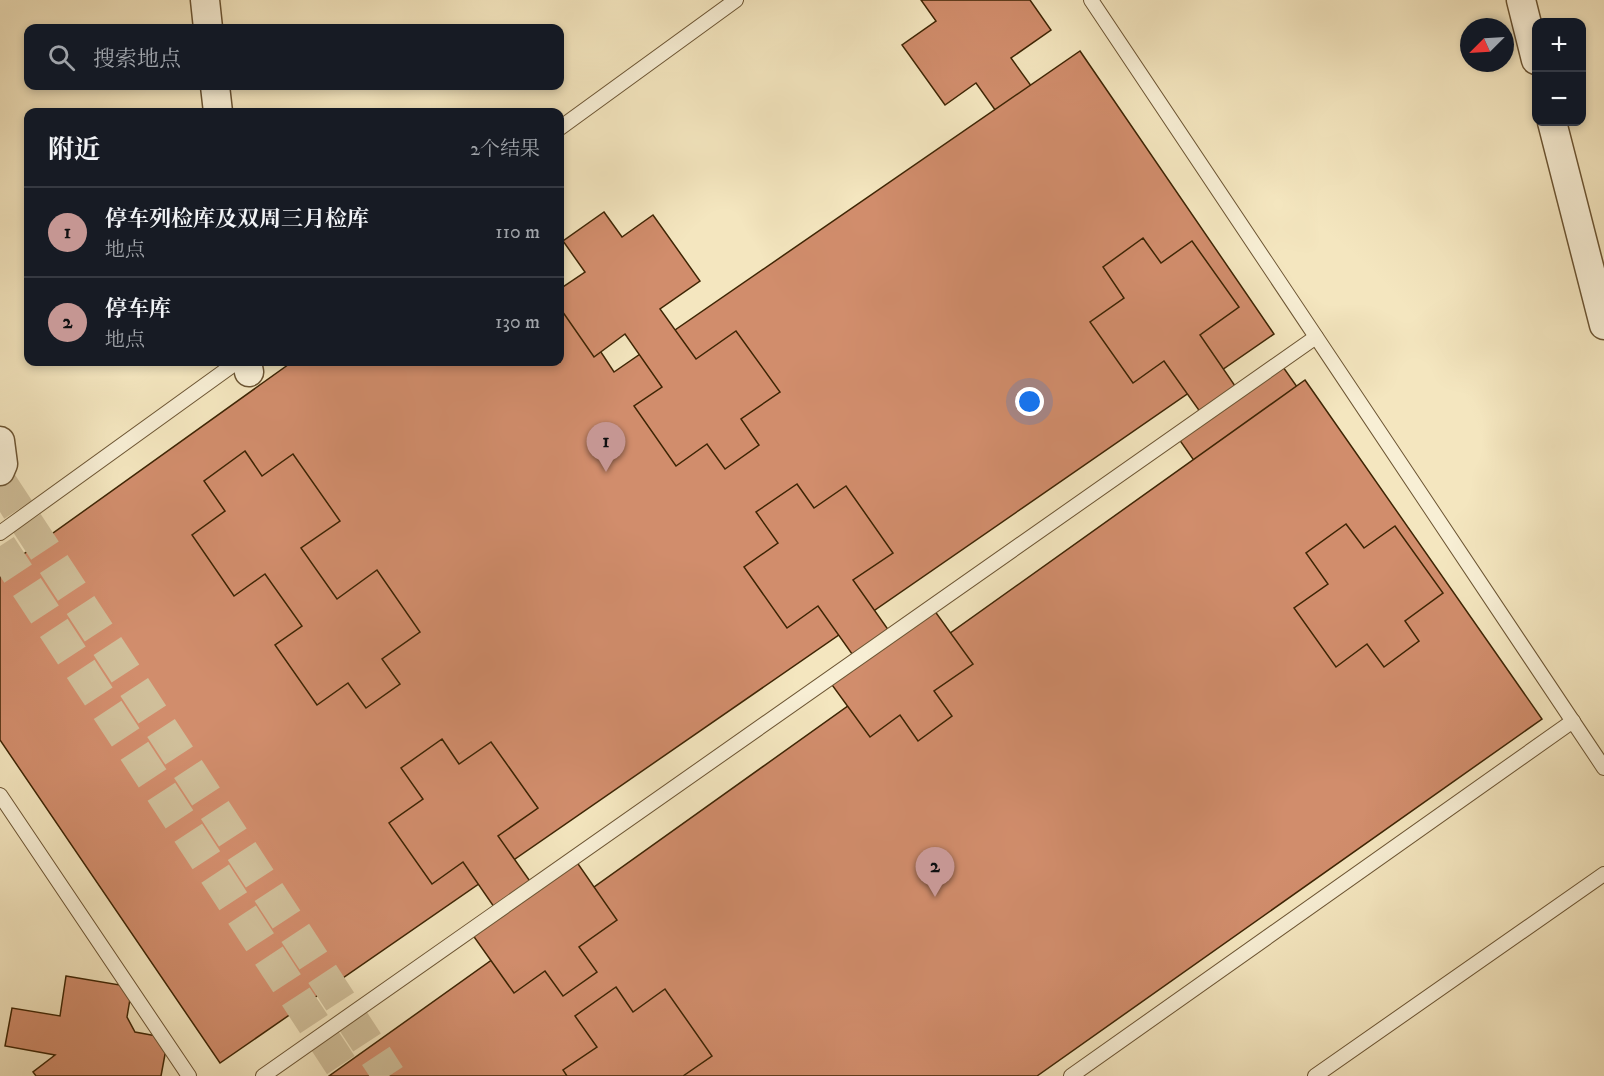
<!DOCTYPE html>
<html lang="zh">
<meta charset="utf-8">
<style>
:root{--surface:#171b24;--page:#242831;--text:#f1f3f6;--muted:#9ea1a6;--line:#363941;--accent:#c59692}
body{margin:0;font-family:"IM FELL DW Pica","Noto Serif SC",serif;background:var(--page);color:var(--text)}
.controls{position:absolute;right:18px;top:18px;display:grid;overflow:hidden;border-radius:12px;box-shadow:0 3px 9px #0003}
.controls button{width:54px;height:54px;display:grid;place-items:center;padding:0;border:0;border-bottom:2px solid var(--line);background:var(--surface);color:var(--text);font:30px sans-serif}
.compass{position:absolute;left:1460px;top:18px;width:54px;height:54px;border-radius:50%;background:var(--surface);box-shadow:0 3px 9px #0003;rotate:246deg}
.you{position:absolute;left:1030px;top:402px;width:21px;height:21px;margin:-15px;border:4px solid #fff;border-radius:50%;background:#1a73e8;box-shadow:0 0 0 9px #1a73e833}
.badge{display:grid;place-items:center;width:39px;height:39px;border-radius:50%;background:var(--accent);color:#111;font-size:20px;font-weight:700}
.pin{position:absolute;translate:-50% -50px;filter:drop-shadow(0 2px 3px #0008)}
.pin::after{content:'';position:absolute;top:32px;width:21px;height:18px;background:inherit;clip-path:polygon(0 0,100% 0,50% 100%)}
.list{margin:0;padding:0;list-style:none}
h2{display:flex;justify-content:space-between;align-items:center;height:78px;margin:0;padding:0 24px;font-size:26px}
h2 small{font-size:20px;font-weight:400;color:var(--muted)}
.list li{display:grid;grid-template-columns:39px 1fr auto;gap:18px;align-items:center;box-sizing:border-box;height:90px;padding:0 24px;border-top:2px solid var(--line)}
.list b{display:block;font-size:22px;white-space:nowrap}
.list p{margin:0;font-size:20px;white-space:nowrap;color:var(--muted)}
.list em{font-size:20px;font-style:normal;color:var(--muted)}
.icon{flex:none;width:33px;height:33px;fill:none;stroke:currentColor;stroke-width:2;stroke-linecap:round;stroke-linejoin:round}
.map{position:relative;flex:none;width:1604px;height:1076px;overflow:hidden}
.search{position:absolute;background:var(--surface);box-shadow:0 3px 9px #0003;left:24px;top:24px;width:540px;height:66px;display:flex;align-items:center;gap:15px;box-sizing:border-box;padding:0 21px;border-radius:12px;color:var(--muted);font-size:22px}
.panel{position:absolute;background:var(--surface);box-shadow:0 3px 9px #0003;left:24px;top:108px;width:540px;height:258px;border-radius:12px}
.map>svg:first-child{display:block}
.building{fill:#d18d6c;stroke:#3e2504;stroke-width:1.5}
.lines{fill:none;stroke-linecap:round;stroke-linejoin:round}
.secondary-tunnel{stroke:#d0bf9a;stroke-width:33;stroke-dasharray:33 16;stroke-linecap:butt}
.lane-casing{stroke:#6c5533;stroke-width:16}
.street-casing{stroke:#6c5533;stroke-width:31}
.lane{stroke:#f8efd5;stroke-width:14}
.street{stroke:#f8efd5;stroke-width:28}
</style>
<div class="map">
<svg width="1604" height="1076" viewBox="0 0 1604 1076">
<rect width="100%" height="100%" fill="#f4e6bf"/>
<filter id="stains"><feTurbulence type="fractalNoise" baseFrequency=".00333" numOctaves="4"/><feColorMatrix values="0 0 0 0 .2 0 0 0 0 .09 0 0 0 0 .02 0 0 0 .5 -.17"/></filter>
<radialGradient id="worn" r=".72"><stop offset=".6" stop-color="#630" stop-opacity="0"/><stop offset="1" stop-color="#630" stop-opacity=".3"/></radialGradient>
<g class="building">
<polygon points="921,0 1030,0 1051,30 1011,58 1047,108 1088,80 1131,141 1093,168 1111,194 1076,218 1059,193 1028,214 985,155 1013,135 976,83 945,105 902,45 936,21"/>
<polygon points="1080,51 1274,334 220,1063 0,740 0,571 292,362 560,362 560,290 614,372"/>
<polygon points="604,212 622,237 653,215 700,281 660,309 696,359 736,331 780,392 741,419 759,445 725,469 707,444 676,466 634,406 662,387 625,334 594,357 560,308 560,289 585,272 563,241"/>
<polygon points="1143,238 1161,263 1192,241 1239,307 1200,335 1235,386 1276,357 1319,418 1281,445 1299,471 1265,495 1247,470 1216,492 1174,432 1201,413 1164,361 1133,383 1090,322 1124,298 1103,267"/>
<polygon points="1305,380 1542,719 1037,1076 329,1076"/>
<polygon points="245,451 262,476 293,454 340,521 301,548 337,599 377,570 420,632 382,659 400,684 366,708 348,683 317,705 275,645 302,626 265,574 234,596 192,535 225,511 204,481"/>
<polygon points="797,484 814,508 846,486 893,553 853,580 889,631 929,603 973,664 934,691 952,716 918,741 900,715 870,737 827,678 855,658 818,606 787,628 744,567 778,543 756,512"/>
<polygon points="1346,524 1364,548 1395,526 1443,593 1405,621 1419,641 1384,667 1367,644 1336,667 1294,608 1328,584 1306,553"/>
<polygon points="442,739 459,764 491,742 538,808 498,836 534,887 574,858 617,920 579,947 597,972 563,996 545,971 514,993 472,934 499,914 463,862 432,884 389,823 423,799 401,768"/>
<polygon points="66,976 132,987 127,1017 135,1032 168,1038 161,1076 36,1076 33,1072 55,1055 5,1046 12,1008 60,1016"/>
<polygon points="616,987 633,1012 665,989 712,1056 683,1076 567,1076 563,1070 597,1047 575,1016"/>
</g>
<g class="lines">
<g class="secondary-tunnel">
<polyline points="0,482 389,1076"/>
<polyline points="0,546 348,1076"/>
</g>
<defs>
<g id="lane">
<polyline points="1091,0 1604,768"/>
<polyline points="560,128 736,0"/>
<polyline points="0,533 237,362"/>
<polyline points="0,795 189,1076"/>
<polyline points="263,1076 1316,337"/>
<polyline points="1071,1076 1573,721"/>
<polyline points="1315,1076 1604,874"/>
</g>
<g id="street">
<polyline points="205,0 208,28"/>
<polyline points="1521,0 1536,60"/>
<polyline points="215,86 218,112"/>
<polyline points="1552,122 1604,325"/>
<polyline points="247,362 249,372"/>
<polyline points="0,441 3,464 0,471"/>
</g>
</defs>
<use href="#lane" class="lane-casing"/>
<use href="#street" class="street-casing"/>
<use href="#lane" class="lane"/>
<use href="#street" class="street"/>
</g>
<rect width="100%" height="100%" filter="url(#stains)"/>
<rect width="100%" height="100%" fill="url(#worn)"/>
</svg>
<div class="controls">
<button>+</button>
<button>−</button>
</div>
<svg class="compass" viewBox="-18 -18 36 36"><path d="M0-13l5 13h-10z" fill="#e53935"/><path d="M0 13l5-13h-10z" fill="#9ea1a6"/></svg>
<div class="you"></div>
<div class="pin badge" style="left:606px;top:472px">1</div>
<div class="pin badge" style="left:935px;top:897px">2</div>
<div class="search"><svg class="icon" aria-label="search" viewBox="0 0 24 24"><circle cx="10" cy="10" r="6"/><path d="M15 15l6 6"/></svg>搜索地点</div>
<section class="panel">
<h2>附近<small>2个结果</small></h2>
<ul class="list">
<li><span class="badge">1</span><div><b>停车列检库及双周三月检库</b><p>地点</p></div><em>110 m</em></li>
<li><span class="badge">2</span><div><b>停车库</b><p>地点</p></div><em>130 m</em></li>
</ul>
</section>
</div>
